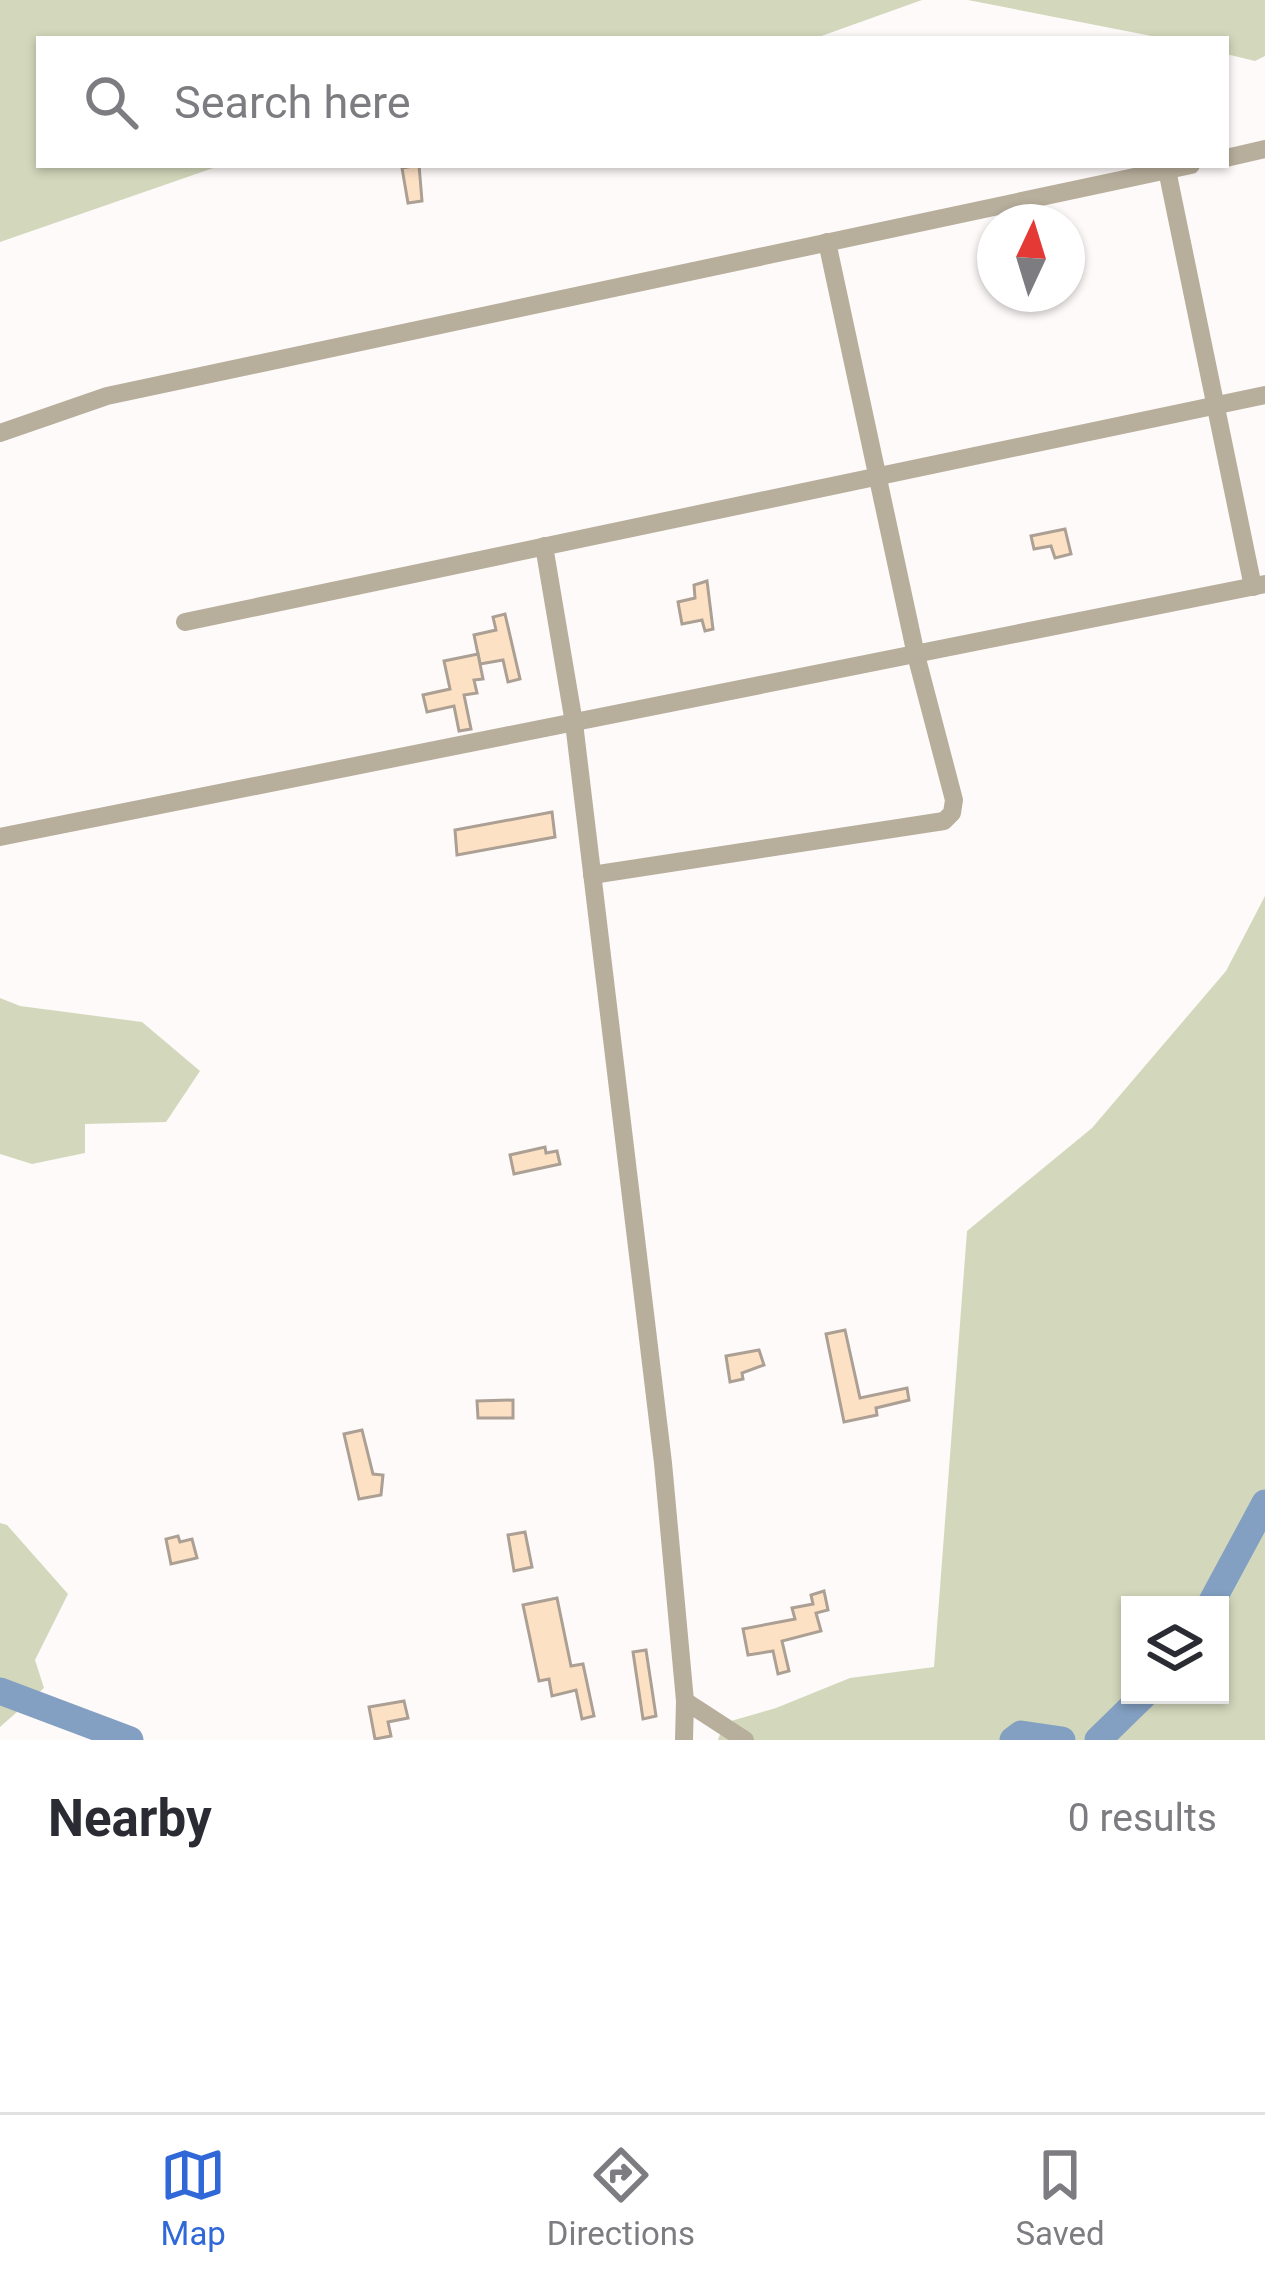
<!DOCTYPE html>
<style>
:root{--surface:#fff;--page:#f7f7f7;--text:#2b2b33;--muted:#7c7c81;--line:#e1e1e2;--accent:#3068d7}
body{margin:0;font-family:Roboto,sans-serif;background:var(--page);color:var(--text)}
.controls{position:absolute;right:36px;bottom:36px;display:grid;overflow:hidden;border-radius:0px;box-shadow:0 3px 9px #0004}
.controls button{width:108px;height:108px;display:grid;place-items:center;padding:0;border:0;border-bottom:3px solid var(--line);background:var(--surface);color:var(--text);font:60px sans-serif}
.compass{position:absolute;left:977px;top:204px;width:108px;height:108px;border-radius:50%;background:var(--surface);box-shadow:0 3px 9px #0004;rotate:4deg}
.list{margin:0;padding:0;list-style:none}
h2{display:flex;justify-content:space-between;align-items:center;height:156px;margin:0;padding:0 48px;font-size:51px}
h2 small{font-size:39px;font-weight:400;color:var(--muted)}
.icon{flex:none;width:66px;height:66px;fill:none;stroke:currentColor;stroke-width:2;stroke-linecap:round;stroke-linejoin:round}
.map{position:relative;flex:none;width:1265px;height:1740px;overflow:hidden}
.search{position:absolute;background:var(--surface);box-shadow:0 3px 9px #0004;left:36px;right:36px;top:36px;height:132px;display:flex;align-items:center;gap:30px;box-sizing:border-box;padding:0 42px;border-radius:0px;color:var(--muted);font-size:45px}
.sheet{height:372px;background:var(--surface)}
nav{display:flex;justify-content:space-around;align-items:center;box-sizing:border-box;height:168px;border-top:3px solid var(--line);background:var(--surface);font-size:33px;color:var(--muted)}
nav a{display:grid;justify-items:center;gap:6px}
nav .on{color:var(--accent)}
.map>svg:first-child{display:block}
.green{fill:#d3d8bc;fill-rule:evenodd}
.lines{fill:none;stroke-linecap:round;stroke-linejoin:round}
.river{stroke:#83a0c2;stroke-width:27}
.building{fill:#fde1c5;stroke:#aca094;stroke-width:3}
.street{stroke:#b8ae9c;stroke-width:18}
</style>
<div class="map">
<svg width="1265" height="1740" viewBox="0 0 1265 1740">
<rect width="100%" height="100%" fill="#fefaf9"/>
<g class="green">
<polygon points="0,0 922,0 813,39 39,39 39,165 222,165 0,242"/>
<polygon points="968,0 1265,0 1265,56 1255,61 1226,54 1226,39 1167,39"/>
<path d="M1265,896v844h-547l6,-17 52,-15 74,-30 84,-11 33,-436 125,-103 134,-157zM1130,1605h90v90h-90z"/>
<polygon points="0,998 20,1006 142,1022 200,1071 166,1122 85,1124 85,1153 32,1164 0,1154"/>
<polygon points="0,1523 7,1525 68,1594 35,1660 44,1688 0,1727"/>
</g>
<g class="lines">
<g class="river">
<polyline points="1210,1605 1265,1503"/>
<polyline points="0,1691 130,1740"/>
<polyline points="1013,1740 1021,1734 1062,1740"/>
<polyline points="1098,1740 1144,1695"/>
</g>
</g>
<g class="building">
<polygon points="419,165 422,201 408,203 402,168"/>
<polygon points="1065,529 1071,554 1055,558 1051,546 1034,549 1031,536"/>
<polygon points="707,581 713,629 705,631 702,620 682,624 678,602 695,598 694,585"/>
<polygon points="505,614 520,679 508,682 503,660 480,664 474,635 496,630 493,617"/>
<polygon points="478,654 483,679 474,680 477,693 464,695 471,729 459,731 454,706 427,712 423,695 450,689 444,661"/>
<polygon points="552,812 555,837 457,855 455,830"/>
<polygon points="545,1147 546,1153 557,1151 560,1164 514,1174 510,1155"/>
<polygon points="845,1330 860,1398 907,1388 909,1400 876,1408 877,1415 844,1422 826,1334"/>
<polygon points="759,1350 764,1365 742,1373 743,1379 730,1382 726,1356"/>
<polygon points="513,1400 513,1418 478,1418 477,1401"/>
<polygon points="362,1430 373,1474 383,1475 381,1495 359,1499 344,1434"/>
<polygon points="525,1532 532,1567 514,1571 508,1535"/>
<polygon points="178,1536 180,1542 192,1539 197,1558 171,1564 166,1539"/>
<polygon points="824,1591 828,1610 816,1613 821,1631 782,1641 789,1671 778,1674 773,1651 748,1655 743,1629 795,1619 792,1608 813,1604 811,1595"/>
<polygon points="557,1598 571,1666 583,1664 594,1716 582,1719 576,1690 552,1696 549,1679 539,1681 523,1605"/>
<polygon points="646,1650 656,1716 643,1719 633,1652"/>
<polygon points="404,1701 408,1718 388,1722 391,1736 375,1739 369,1707"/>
</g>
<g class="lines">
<g class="street">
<polyline points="1226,158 1265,149"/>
<polyline points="1167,170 1253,587"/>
<polyline points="0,433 107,396 1191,165"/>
<polyline points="544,546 574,723 663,1463 685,1701 684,1740"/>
<polyline points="185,622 1265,395"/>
<polyline points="0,837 1265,584"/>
<polyline points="592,875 944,821 952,813 954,800 916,655 827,242"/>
<polyline points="685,1701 745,1740"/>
</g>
</g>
</svg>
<div class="controls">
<button><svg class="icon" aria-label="layers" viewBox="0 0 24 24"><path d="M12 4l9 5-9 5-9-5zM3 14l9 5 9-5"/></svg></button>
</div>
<svg class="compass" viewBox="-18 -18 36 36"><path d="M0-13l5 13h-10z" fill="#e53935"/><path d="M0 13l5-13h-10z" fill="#7c7c81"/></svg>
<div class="search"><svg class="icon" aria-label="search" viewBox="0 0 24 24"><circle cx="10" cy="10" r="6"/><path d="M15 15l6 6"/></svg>Search here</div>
</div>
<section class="sheet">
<h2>Nearby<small>0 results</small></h2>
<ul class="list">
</ul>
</section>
<nav>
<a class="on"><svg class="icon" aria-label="map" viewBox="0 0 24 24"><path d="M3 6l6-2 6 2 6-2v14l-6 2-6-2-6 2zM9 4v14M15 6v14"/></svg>Map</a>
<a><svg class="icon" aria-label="directions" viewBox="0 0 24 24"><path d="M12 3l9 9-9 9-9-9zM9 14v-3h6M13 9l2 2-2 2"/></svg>Directions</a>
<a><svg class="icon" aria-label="saved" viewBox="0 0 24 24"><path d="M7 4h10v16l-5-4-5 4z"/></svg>Saved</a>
</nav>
